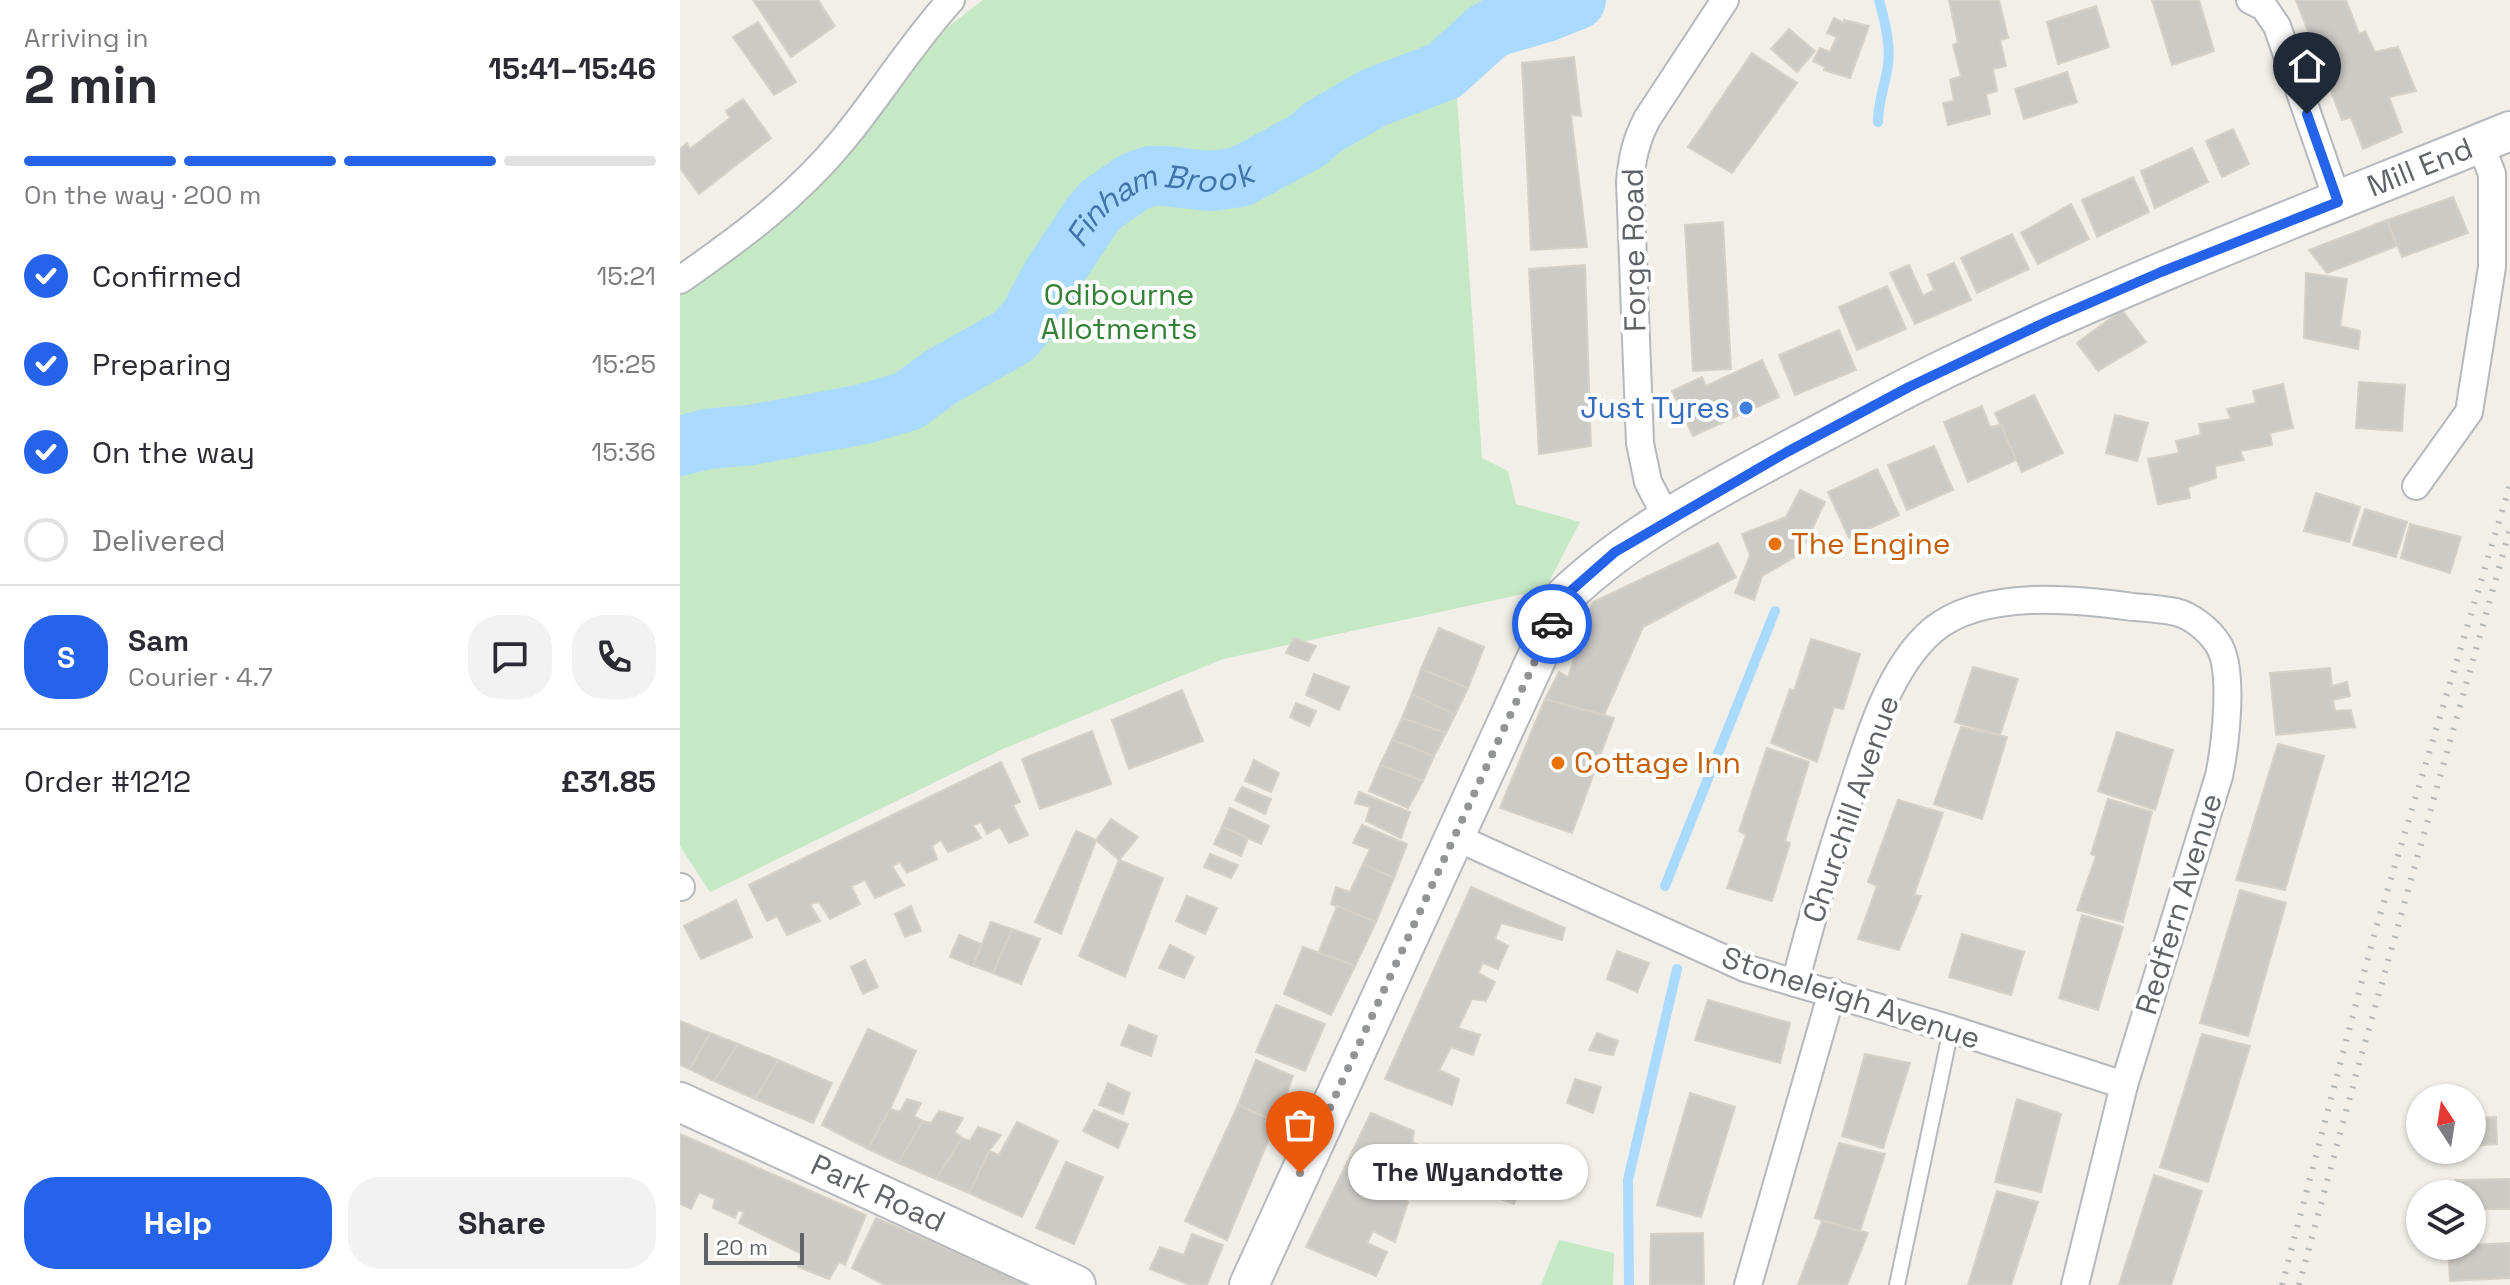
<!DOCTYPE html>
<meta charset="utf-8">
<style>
:root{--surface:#fff;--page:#f2f2f3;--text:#2b2b33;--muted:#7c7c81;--line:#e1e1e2;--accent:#2563eb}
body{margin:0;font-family:"Space Grotesk",sans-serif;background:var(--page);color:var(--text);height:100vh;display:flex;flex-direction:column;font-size:30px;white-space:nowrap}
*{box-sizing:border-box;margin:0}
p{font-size:26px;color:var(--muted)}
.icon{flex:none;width:44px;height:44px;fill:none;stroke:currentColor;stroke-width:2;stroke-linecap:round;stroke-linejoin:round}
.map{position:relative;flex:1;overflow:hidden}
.details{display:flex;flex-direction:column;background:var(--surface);width:680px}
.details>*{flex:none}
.needle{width:52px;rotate:348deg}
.tools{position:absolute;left:1726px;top:1084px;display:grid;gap:16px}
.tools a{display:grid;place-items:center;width:80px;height:80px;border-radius:50%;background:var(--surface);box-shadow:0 2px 6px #0004;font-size:40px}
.scale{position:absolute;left:24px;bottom:20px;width:100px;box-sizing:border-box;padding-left:8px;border:4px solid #5f6368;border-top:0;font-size:22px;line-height:28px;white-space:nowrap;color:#5f6368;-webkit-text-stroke:6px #fff;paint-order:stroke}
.pin{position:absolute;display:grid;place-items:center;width:68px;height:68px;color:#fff;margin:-82px -34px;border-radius:50% 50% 50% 0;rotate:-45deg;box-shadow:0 0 8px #0007}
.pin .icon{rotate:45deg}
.courier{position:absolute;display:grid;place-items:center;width:80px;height:80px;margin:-40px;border:6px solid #2563eb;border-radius:50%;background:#fff;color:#222;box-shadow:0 2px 10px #0007}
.bubble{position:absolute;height:56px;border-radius:28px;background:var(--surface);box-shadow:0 2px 6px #0004;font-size:26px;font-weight:700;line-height:56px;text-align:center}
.overview em{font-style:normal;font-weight:700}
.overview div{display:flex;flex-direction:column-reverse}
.overview{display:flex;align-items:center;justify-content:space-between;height:136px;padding:0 24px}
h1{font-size:52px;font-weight:700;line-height:60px}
.bar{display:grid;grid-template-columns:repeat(4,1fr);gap:12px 8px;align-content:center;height:96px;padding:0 24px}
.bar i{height:10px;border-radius:6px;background:var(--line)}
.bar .current{background:var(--accent)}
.bar p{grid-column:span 4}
.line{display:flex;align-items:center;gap:20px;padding:0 24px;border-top:2px solid var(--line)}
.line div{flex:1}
.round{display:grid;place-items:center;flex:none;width:84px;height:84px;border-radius:32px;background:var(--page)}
ol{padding:0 24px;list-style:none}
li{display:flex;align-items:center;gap:24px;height:88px}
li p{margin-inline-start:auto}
li .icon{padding:8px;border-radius:50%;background:var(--accent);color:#fff;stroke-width:4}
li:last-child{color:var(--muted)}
li i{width:44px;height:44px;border:4px solid var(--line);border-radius:50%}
.primary-button{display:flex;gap:16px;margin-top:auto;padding:16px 24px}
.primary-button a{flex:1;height:92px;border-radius:32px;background:var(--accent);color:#fff;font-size:32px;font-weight:700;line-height:92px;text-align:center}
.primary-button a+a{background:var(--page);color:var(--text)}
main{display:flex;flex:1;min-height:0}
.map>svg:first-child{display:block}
.green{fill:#c5e8c5}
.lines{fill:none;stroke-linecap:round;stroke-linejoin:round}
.stream{stroke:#aadaff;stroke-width:10}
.river{stroke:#aadaff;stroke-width:60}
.building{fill:#cccac5;stroke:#d6d1c6;stroke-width:2}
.lane-casing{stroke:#b5b8bc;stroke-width:18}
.street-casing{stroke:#b5b8bc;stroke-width:30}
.secondary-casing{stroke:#b6babf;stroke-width:42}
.lane{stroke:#fff;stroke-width:14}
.street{stroke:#fff;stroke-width:26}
.secondary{stroke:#fff;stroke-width:38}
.rail{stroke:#b6b7b8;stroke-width:6;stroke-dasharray:2 10;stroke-linecap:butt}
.done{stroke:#929495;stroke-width:8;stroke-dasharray:0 14.4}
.route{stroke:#2563eb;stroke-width:10}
.shop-dot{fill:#3f7fe0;stroke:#fff;stroke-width:3}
.food-dot{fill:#e8710a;stroke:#fff;stroke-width:3}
.labels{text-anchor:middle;stroke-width:8;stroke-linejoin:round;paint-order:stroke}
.street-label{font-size:30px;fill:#5f6368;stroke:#fff}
.park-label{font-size:30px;fill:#348238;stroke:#fff}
.shop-label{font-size:30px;fill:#366cbe;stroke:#fff;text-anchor:end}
.food-label{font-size:30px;fill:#c56008;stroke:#fff;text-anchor:start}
.water-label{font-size:32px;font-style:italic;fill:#4174aa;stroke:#fff}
</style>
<main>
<section class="details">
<div class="overview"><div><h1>2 min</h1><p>Arriving in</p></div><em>15:41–15:46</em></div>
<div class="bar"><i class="current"></i><i class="current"></i><i class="current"></i><i></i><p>On the way · 200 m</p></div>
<ol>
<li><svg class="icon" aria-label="check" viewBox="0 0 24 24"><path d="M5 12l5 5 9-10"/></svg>Confirmed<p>15:21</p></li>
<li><svg class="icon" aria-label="check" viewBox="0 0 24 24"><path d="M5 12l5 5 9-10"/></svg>Preparing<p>15:25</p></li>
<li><svg class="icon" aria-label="check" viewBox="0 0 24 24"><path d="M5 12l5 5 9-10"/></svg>On the way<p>15:36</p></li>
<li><i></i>Delivered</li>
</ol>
<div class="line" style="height:144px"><b class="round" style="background:var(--accent);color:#fff">S</b><div><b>Sam</b><p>Courier · 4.7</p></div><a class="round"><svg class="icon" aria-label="chat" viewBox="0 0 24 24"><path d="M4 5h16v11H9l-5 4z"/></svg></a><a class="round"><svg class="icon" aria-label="phone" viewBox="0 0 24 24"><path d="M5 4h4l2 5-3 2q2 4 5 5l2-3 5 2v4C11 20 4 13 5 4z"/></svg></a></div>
<div class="line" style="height:104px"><div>Order #1212</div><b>£31.85</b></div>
<div class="primary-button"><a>Help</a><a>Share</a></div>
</section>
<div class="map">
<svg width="1830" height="1285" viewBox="0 0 1830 1285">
<rect width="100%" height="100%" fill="#f1efe8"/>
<g class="green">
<polygon points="303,0 868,0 854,6 807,16 777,33 775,69 802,458 828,471 836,504 900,522 857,605 843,594 543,659 325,748 30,892 0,846 0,295 90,232 126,201 268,27"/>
<polygon points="879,1240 934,1253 933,1285 861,1285"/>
</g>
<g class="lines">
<g class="stream">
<path d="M1198,122C1198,103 1204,88 1207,71C1212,48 1205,22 1199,0"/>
<polyline points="985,886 1095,611"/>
<polyline points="949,1285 948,1180 997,969"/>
</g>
<path class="river" id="s1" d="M0,446L27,439L71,435L184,414L228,401L261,377L334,336L350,317L373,274L412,215L422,204L454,182L470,176H485L530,181L560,177L627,141L643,127L693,98L764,71L807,32L818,26L866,12L896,0"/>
</g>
<g class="building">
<polygon points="73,0 138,0 155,26 111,57"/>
<polygon points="1269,0 1319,0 1328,38 1320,40 1326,66 1313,69 1317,91 1306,94 1310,114 1268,125 1263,103 1274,101 1270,80 1281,76 1273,45 1278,43"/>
<polygon points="1472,0 1519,0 1534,51 1492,65"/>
<polygon points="1616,0 1666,0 1679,34 1685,31 1695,52 1718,47 1736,91 1709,97 1722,132 1683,149 1671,117 1662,120"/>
<polygon points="1416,6 1429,47 1378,64 1367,22"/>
<polygon points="1154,18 1164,23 1164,20 1189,26 1170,78 1144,70 1145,67 1133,61 1140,48 1150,52 1157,37 1147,33"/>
<polygon points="78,22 116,82 94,95 53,37"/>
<polygon points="1109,29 1135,51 1117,72 1091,49"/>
<polygon points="1072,53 1117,83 1052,173 1008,147"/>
<polygon points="894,57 901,116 891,115 907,247 851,250 842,63"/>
<polygon points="1387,72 1397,102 1344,119 1335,89"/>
<polygon points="63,99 91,138 19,194 0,168 0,149 7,143 10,149 50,118 46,111"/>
<polygon points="1553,129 1569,164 1542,177 1526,141"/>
<polygon points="1512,148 1528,182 1475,208 1461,171"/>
<polygon points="1453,177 1469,212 1417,237 1402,200"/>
<polygon points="1773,197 1788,233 1722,257 1707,220"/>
<polygon points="1391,204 1409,239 1358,264 1341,233"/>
<polygon points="1707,220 1717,246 1647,273 1629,250"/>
<polygon points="1043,222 1051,369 1013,371 1005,225"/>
<polygon points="1332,234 1349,269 1297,293 1281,258"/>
<polygon points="1274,263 1291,300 1235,324 1210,273 1229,265 1243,296 1254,290 1248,275"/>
<polygon points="905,265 911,446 859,454 849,269"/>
<polygon points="1626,273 1667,279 1660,326 1680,331 1678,349 1624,338"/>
<polygon points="1207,286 1226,329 1177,350 1159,307"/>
<polygon points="1442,310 1466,342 1418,371 1397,343"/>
<polygon points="1159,330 1176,370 1115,395 1099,355"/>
<polygon points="1082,360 1099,397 1013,436 992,391 1022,377 1026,386"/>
<polygon points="1679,382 1725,385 1722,431 1676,428"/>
<polygon points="1603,384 1613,428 1590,433 1592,445 1560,451 1564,460 1535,466 1536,478 1508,487 1510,498 1478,504 1468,459 1499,453 1496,441 1521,435 1519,424 1551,419 1547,409 1576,403 1573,391"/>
<polygon points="1354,395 1383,453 1342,472 1315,413"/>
<polygon points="1302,406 1310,427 1321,425 1336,460 1288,482 1264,422"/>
<polygon points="1435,415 1468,423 1457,461 1426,453"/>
<polygon points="1254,446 1273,490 1227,510 1208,465"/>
<polygon points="1197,469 1219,515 1169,538 1148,492"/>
<polygon points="1120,490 1145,502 1120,554 1082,576 1074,600 1055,593 1070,555 1062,534 1106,517"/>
<polygon points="1636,493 1680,507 1669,542 1624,531"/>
<polygon points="1685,509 1727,522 1716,557 1673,545"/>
<polygon points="1730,524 1781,537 1770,573 1721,558"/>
<polygon points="1038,543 1056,577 963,627 924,715 865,699 879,672 888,677 913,602"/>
<polygon points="759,628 804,647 788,688 741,669"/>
<polygon points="614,638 636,646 628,661 606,653"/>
<polygon points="1131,639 1180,654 1163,709 1154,707 1137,762 1091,743 1110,689 1114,691"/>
<polygon points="1293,667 1338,679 1320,735 1275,722"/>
<polygon points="1650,668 1652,686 1667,682 1670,696 1653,700 1655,711 1671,710 1675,727 1596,735 1590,673"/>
<polygon points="741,669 788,688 775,715 732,694"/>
<polygon points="634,674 669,687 659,710 626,695"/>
<polygon points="502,690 523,741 449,769 432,720"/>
<polygon points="732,694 775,715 766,733 722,718"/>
<polygon points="865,699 934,718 892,833 820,808"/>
<polygon points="616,703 636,711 629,726 610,717"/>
<polygon points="722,718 766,733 754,756 712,740"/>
<polygon points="1281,727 1327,737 1302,819 1254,804"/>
<polygon points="412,731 431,784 360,809 342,759"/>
<polygon points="1437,732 1493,750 1475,810 1418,791"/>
<polygon points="712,740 754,756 743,781 700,765"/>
<polygon points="1598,744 1644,756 1605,890 1556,880"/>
<polygon points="1087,748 1129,762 1105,841 1110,843 1092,901 1047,888 1066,835 1059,831"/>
<polygon points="574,760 599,773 591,792 565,781"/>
<polygon points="321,762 340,802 333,805 348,835 329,843 320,827 307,834 301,822 293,825 301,838 268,852 261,840 252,846 257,859 227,873 220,862 212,866 224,885 195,898 185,880 171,886 180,904 150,919 139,902 130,904 140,921 107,935 97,916 87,921 69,885"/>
<polygon points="700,765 743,781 728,808 689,791"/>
<polygon points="562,787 591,799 585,814 555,800"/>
<polygon points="679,792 730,812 721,838 686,821 690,807 675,803"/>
<polygon points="1428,799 1472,812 1443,922 1397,910 1416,856 1411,854"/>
<polygon points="1218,800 1263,813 1234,895 1241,896 1219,950 1178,939 1197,886 1188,882"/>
<polygon points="550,808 589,826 581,844 542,827"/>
<polygon points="431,819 458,837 439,860 416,840"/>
<polygon points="682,825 727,844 714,878 683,864 690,849 673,843"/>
<polygon points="542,827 568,838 561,856 534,844"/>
<polygon points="396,831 416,840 381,934 355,922"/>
<polygon points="530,854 558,865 551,878 524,867"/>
<polygon points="439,860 483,878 445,977 399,956"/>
<polygon points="683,864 714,878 696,922 651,904 656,887 670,892"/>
<polygon points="791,887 885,928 882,940 821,923 815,939 828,946 818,969 803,963 798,973 815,982 806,1001 792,999 778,1028 800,1035 793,1055 771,1047 759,1070 779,1079 772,1105 705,1079"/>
<polygon points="1560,890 1606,903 1568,1036 1520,1023"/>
<polygon points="507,896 537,908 525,934 496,921"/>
<polygon points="56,900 72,937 21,959 4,926"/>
<polygon points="231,906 241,931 225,937 215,914"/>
<polygon points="657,906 696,922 675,966 638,954"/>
<polygon points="1402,915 1443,927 1418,1010 1379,998"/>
<polygon points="311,922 332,929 313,973 293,966"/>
<polygon points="332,929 360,939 341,984 313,973"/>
<polygon points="1282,934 1344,952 1331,995 1269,977"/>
<polygon points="279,935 301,944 293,966 270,957"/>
<polygon points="490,945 514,957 504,978 479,968"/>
<polygon points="623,947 675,966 651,1015 604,994"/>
<polygon points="937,951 969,963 957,992 927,979"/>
<polygon points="185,960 198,987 183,994 171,967"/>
<polygon points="1028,1000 1110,1023 1100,1063 1015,1040"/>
<polygon points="596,1005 645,1024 625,1071 576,1052"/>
<polygon points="0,1021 30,1033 10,1069 0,1065"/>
<polygon points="449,1025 477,1036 471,1056 441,1045"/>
<polygon points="188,1029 236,1051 210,1109 188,1149 142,1125"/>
<polygon points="30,1033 58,1044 34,1081 10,1069"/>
<polygon points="917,1033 938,1041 933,1055 909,1050"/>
<polygon points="1522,1034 1570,1046 1528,1182 1480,1167"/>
<polygon points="58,1044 98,1060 75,1099 34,1081"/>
<polygon points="1185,1054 1230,1063 1203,1148 1162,1136"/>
<polygon points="98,1060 152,1083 133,1123 75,1099"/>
<polygon points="576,1060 613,1076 596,1122 558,1105"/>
<polygon points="895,1079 921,1087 913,1113 887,1103"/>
<polygon points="428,1083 450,1093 443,1114 419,1105"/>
<polygon points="1010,1093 1055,1107 1021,1217 977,1205"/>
<polygon points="227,1099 241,1103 234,1116 243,1121 218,1163 188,1149 210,1109 220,1112"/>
<polygon points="1337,1099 1381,1114 1361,1192 1315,1182"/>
<polygon points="558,1105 596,1122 547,1240 505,1221"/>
<polygon points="414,1110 448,1124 438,1148 403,1131"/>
<polygon points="259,1111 283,1118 275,1132 282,1138 256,1179 218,1163 243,1121 251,1123"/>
<polygon points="691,1113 734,1131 732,1142 752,1152 735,1190 715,1179 710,1192 728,1202 715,1242 693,1231 687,1243 707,1252 696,1276 626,1247"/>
<polygon points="1816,1117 1817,1144 1792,1146 1792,1118"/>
<polygon points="337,1122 378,1141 342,1217 289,1193 309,1151 319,1155"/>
<polygon points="298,1127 321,1135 309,1151 289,1193 256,1179 282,1138 290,1141"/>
<polygon points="0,1134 186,1215 165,1265 159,1262 149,1279 118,1267 122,1254 59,1223 64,1212 58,1210 55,1218 33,1208 35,1199 19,1192 11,1209 0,1204"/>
<polygon points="1159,1143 1205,1154 1180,1231 1135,1218"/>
<polygon points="386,1162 423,1177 394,1244 356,1228"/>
<polygon points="813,1171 843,1182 834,1204 806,1194"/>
<polygon points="1474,1175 1522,1191 1491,1285 1439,1285"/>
<polygon points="1830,1179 1830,1209 1792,1209 1792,1194 1775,1194 1775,1180"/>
<polygon points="1317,1191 1358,1202 1331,1285 1288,1285"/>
<polygon points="196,1218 352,1285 205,1285 172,1268"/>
<polygon points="1142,1221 1188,1233 1167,1285 1118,1285"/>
<polygon points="1023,1233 1024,1285 970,1285 971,1234"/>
<polygon points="512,1234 543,1245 527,1285 510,1285 470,1269 480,1247 504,1255"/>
<polygon points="1830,1243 1830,1278 1770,1281 1768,1246"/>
</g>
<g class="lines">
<g class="lane-casing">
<polyline id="lane" points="1217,1285 1271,1029"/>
</g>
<g class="street-casing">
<g id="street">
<polyline points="1570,0 1584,7 1597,26 1658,202"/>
<path d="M0,280C59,239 116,197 162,141C200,95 231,44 271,0"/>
<polyline points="1736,486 1789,412 1812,267 1812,174 1800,143"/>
<path d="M988,520L968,482L960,443L950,182C952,158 956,140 967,119L1045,0"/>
<polyline points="773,836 1065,968 1271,1029 1444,1085"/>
<polyline points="0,887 1,887"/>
<path d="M1115,983C1131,922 1148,862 1168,802C1186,747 1207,669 1253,630C1303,589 1394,599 1453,607C1467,608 1482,609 1496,612C1512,616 1529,630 1538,644C1555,669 1545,747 1539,776L1444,1085L1395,1285"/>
<polyline points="1068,1285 1152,992"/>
</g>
</g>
<g class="secondary-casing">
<g id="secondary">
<path id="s2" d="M0,1102L396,1285"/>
<path id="s3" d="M569,1285L885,596C954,530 1044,485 1128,440C1176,415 1224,388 1273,365C1455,278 1644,207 1830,131"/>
</g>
</g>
<use href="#lane" class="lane"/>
<use href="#street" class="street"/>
<use href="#secondary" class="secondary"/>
<g class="rail">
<polyline points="1602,1285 1694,935 1830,485"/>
<polyline points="1619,1285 1677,1071 1830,529"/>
</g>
</g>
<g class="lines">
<polyline class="done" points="620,1173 872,624"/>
<polyline class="route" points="872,624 885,596 935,552 1107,452 1229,387 1368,321 1481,272 1658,202 1627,114"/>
</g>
<circle class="shop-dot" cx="1066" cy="408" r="8"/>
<g class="food-dot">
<circle cx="1095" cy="544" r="8"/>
<circle cx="878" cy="763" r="8"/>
</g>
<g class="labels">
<g class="street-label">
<text dy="10" stroke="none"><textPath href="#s3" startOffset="1718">Mill End</textPath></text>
<text transform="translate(954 250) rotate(-91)" y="10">Forge Road</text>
<text transform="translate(1171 809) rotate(-71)" y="10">Churchill Avenue</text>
<text transform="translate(1499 904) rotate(-73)" y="10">Redfern Avenue</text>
<text transform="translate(1171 998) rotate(18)" y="10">Stoneleigh Avenue</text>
<text dy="10" stroke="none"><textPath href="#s2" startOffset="218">Park Road</textPath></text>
</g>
<g class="park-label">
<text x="439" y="305">Odibourne<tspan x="439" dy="34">Allotments</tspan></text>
</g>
<g class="shop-label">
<text x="1050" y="418">Just Tyres</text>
</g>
<g class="food-label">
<text x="1111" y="554">The Engine</text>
<text x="894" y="773">Cottage Inn</text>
</g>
<g class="water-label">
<text dy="11" stroke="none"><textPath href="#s1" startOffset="572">Finham Brook</textPath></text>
</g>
</g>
</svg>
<div class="tools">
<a><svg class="needle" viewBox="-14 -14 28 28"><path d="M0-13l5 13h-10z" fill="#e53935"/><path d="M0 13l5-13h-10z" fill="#7c7c81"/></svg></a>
<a><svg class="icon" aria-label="layers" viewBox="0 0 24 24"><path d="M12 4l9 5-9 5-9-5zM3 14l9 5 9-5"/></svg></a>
</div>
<div class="scale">20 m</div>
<div class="pin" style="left:620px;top:1173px;background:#ea580c"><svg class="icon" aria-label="bag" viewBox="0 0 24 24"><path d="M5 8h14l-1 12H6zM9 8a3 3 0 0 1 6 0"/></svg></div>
<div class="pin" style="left:1627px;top:114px;background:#1f2937"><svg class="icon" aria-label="home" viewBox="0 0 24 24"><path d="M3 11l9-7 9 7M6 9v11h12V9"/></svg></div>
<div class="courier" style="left:872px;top:624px"><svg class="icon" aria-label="car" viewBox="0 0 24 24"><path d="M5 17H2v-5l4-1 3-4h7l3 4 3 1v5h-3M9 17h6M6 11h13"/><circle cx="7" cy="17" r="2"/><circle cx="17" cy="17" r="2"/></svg></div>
<div class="bubble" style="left:668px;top:1144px;width:240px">The Wyandotte</div>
</div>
</main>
